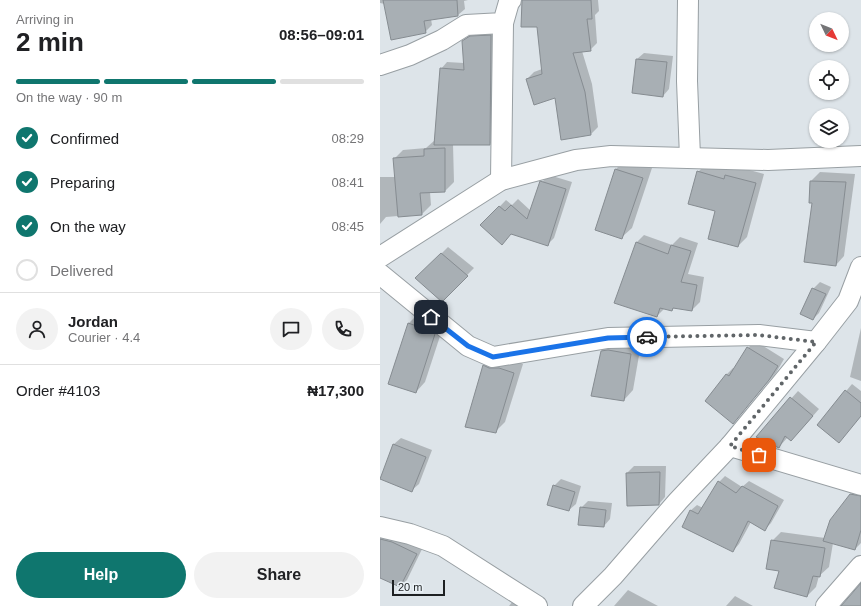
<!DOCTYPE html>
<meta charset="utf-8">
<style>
:root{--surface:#fff;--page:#f2f2f2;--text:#202124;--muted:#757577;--line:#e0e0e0;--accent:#0f766e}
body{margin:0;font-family:Helvetica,sans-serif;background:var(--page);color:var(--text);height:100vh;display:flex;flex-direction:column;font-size:15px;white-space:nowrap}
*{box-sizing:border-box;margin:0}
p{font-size:13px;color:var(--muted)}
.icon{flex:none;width:22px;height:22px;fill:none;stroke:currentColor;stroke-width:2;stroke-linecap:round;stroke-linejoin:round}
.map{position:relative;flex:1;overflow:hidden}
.details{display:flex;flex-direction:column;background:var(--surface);width:380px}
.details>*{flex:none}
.needle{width:26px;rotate:133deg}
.fabs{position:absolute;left:429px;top:12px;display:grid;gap:8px}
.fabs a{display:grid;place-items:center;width:40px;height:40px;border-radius:50%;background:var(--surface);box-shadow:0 1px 3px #0004;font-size:20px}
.scale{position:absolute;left:12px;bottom:10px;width:53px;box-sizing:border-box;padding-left:4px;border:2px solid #1d2022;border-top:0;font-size:11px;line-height:14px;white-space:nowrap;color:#1d2022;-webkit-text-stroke:3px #eaf1f6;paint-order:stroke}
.pin{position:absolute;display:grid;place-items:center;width:34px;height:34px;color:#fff;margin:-17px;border-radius:8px;box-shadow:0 2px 6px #0006}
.courier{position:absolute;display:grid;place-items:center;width:40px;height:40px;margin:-20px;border:3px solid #1a73e8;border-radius:50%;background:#fff;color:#222;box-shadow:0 1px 5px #0007}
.head em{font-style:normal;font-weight:600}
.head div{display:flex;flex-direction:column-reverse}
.head{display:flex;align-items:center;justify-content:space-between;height:68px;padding:0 16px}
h1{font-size:26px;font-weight:600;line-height:30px}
.bar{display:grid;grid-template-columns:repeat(4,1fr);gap:6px 4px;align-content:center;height:48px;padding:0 16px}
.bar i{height:5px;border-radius:3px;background:var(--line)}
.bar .current{background:var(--accent)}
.bar p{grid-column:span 4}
.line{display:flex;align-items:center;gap:10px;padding:0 16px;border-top:1px solid var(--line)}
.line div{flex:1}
.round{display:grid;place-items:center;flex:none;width:42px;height:42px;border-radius:21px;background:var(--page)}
ol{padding:0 16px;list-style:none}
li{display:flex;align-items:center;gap:12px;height:44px}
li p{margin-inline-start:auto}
li .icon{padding:4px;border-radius:50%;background:var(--accent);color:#fff;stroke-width:4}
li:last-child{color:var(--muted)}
li i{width:22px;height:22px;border:2px solid var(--line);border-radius:50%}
.cta{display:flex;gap:8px;margin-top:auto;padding:8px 16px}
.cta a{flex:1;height:46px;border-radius:24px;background:var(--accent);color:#fff;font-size:16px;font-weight:600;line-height:46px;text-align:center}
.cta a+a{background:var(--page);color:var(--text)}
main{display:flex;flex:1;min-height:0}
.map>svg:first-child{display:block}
.shadow{fill:#0003}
.building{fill:#a8afb4;stroke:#868c91}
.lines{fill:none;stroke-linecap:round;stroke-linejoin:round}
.minor-casing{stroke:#989fa3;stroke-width:22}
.minor{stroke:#fff;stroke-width:20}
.done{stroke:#606568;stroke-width:4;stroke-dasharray:0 7.2}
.route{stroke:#1a73e8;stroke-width:5}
</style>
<main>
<section class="details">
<div class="head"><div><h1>2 min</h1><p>Arriving in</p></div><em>08:56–09:01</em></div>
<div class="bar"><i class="current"></i><i class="current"></i><i class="current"></i><i></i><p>On the way · 90 m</p></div>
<ol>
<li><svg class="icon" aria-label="check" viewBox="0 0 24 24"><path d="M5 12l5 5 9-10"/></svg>Confirmed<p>08:29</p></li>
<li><svg class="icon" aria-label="check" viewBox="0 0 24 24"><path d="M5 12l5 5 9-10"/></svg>Preparing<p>08:41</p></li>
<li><svg class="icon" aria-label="check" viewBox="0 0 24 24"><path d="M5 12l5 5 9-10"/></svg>On the way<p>08:45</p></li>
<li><i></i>Delivered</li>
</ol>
<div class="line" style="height:72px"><a class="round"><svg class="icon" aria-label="person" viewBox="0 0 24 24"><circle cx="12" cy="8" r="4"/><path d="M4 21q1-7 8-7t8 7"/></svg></a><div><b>Jordan</b><p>Courier · 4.4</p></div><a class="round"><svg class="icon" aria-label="chat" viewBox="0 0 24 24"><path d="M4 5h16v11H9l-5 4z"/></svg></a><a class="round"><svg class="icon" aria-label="phone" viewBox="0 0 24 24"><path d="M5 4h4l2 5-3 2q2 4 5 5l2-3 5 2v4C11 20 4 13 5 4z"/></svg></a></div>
<div class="line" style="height:52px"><div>Order #4103</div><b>₦17,300</b></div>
<div class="cta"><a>Help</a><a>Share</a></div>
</section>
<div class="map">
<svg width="481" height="606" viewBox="0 0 481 606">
<rect width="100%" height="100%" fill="#dde4e9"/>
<g class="shadow">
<polygon points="0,0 88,0 84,1 85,9 78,15 51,19 52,25 45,32 5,4 0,3"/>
<polygon points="144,0 218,0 219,11 215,15 217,43 210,50 202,51 212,84 218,127 211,134 176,97 147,79 154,72 162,69 158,26"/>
<polygon points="118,29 116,138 110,144 73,144 74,182 65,191 50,192 51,205 42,214 6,217 0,224 0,177 16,177 14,159 23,150 46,148 55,140 61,69 67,62 84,63 83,41 90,34"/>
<polygon points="264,53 293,56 289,89 283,96 257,59"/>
<polygon points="245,160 272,168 252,228 242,237 216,229 236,169"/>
<polygon points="327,163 351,170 355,166 384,174 367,237 358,246 318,172"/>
<polygon points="440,172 475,174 464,256 456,265 433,202 431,181"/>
<polygon points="169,175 192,182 174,238 167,245 102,225 126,200 132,205 138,199 151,211 162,182"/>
<polygon points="264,235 292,245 300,237 318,243 308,274 324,277 320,302 312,310 295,307 291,310 285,308 277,316 256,243"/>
<polygon points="68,247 94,268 62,301 37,278"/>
<polygon points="440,282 451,287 439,313 433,319 433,289"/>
<polygon points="38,314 64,324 45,382 36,392 28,324"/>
<polygon points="481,328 481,381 470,377"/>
<polygon points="375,341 404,359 396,373 353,422 326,400 347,374 353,368 355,369 368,348"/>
<polygon points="231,342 261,344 253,390 244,400 221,351"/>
<polygon points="113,356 129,358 143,364 125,422 115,432 104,366"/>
<polygon points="472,384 481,391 481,416 459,442 438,425"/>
<polygon points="418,391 439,409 418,433 408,437 399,447 377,437"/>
<polygon points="21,438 52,450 39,484 32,490 1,478 14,444"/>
<polygon points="254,466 286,466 285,497 279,504 248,505 247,473"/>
<polygon points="345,476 362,487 369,481 404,500 391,523 385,529 371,522 359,544 353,551 310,511 317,505 323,508 339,482"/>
<polygon points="181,479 201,486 196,504 189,510 174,486"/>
<polygon points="478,488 481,488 481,543 475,549 453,543 449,567 439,576 436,587 427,596 401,570 392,541 401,532 445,538 471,494"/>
<polygon points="208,501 232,503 230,519 224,526 201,508"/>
<polygon points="0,530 43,547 27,580 20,586 0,577"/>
<polygon points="248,590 278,606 234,606"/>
<polygon points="137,596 152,606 129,606"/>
<polygon points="355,596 373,606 346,606"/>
</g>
<g class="building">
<polygon points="3,0 77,0 78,16 44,21 46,33 11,40"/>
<polygon points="142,0 211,0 212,19 207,19 211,51 193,53 205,92 211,135 181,140 175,98 154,105 146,79 162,74 157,27 141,27"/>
<polygon points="111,35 110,145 54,145 60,68 84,70 82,41 90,36"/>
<polygon points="256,59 287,62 283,97 252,93"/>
<polygon points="65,148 65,192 40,193 42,215 18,217 13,158 44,156 44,149"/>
<polygon points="235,169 263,178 242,239 215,230"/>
<polygon points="317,171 344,179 345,175 376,183 358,247 328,239 335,211 308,204"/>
<polygon points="160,181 186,189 168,246 131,234 122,245 100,225 119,206 125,211 131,205 147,219"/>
<polygon points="430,181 466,182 456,266 424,262 432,203 429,203"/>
<polygon points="256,242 288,254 291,245 311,251 301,282 317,285 312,311 293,308 292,311 280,308 277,317 234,303"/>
<polygon points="61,253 88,276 62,302 35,278"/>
<polygon points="432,288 446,294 433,320 420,314"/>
<polygon points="28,323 51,331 55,334 36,393 8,384"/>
<polygon points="367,347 398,366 389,380 353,424 325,401 346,374 349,376"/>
<polygon points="228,350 251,354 244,401 211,396 221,351"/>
<polygon points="103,365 109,368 119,368 134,373 116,433 85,427"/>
<polygon points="465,390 481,403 481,416 459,443 437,425"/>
<polygon points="410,397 433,416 411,441 405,436 399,448 376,437"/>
<polygon points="13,444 46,457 32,492 0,479"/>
<polygon points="280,472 279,505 247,506 246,473"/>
<polygon points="338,481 356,493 362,486 398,506 385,531 368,521 353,552 302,527 310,510 318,514"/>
<polygon points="173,485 195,492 189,511 167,505"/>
<polygon points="470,494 481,496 481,530 475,550 443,541 450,520"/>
<polygon points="200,507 226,510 224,527 198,525"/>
<polygon points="0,539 12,542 37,554 20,587 0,578"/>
<polygon points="391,540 445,548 440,577 433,576 427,597 394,588 399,571 386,569"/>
<polygon points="481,583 481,606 461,606"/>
</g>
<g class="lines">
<g class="minor-casing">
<g id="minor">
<polyline points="308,0 307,81 310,157"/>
<polyline points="0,65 30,55 62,40 86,25 123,23 129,2 131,0"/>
<polyline points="121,180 123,23"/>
<polyline points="0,257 121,180 196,160 231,156 388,160 481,156"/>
<polyline points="0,274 88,346 113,357 228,338 379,335 436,342"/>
<polyline points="350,446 481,485"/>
<polyline points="0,527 30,534 63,546 157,606"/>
<polyline points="203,606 233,576 298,501 350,446 436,342 468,301 481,267"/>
<polyline points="446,606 481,566"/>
</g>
</g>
<use href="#minor" class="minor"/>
</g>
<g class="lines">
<polyline class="done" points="267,337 378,335 436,342 350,446 379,455"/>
<polyline class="route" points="51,317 88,346 113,357 228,338 267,337"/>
</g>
</svg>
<div class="fabs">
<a><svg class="needle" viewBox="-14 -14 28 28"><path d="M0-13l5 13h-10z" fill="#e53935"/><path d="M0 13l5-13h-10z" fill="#757577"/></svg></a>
<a><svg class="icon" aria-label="locate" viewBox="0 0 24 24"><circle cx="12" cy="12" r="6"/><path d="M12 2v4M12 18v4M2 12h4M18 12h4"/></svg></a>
<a><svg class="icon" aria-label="layers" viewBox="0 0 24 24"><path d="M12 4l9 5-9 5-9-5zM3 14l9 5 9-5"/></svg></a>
</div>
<div class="scale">20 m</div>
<div class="pin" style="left:379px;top:455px;background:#ea580c"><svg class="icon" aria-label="bag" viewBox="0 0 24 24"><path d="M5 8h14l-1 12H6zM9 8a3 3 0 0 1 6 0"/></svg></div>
<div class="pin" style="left:51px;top:317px;background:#1f2937"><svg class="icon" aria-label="home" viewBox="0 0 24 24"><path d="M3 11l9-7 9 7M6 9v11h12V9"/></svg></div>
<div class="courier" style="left:267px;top:337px"><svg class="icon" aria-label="car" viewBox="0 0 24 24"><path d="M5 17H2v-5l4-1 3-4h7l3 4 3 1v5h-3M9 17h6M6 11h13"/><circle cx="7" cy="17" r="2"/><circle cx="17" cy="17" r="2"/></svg></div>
</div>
</main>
